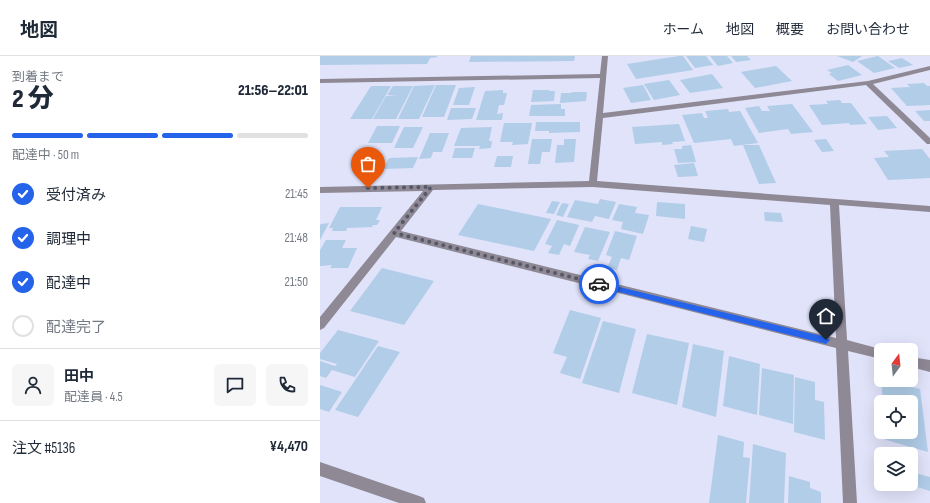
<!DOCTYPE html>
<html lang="ja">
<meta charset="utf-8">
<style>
:root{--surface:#fff;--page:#f6f6f7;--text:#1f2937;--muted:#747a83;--line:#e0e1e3;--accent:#2563eb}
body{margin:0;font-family:"Sofia Sans Condensed","Noto Sans JP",sans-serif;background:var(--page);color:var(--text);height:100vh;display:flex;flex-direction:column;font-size:15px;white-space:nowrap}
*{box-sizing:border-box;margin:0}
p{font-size:13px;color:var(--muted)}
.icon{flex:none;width:22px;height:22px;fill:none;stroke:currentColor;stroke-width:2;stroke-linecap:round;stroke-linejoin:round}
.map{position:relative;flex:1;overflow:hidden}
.side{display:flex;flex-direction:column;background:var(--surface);width:320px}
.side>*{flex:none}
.needle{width:26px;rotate:15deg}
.fabs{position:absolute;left:554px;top:287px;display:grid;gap:8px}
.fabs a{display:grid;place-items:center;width:44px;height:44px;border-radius:6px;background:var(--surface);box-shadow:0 4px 16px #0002;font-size:20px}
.pin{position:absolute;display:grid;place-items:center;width:34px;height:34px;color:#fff;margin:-41px -17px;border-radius:50% 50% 50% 0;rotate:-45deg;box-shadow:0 0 4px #0007}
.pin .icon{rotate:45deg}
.courier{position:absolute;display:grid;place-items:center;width:40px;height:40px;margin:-20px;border:3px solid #2563eb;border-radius:50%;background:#fff;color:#222;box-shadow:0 1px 5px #0007}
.headline em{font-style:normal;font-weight:800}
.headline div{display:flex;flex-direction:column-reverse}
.headline{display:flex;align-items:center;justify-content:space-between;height:68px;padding:0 12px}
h1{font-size:26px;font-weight:800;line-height:30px}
.bar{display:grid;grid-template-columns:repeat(4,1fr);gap:6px 4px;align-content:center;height:48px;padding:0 12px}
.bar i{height:5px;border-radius:3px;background:var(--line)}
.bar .on{background:var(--accent)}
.bar p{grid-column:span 4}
.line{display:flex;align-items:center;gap:10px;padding:0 12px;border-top:1px solid var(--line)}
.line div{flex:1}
.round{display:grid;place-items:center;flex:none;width:42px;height:42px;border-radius:6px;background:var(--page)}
ol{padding:0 12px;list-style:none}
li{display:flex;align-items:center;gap:12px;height:44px}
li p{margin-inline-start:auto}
li .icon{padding:4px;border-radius:50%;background:var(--accent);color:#fff;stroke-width:4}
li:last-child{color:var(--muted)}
li i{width:22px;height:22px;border:2px solid var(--line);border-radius:50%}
header{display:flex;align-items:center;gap:24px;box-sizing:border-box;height:56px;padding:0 20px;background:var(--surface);border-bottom:1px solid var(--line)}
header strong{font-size:19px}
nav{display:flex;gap:22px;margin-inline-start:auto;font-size:14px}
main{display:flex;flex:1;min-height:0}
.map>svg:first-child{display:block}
.building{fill:#b1cde8}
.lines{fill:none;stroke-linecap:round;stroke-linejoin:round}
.street{fill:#8f8895;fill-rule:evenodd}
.route{fill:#2563eb}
.done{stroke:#565867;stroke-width:4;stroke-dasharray:0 7.2}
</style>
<header>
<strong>地図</strong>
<nav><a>ホーム</a><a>地図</a><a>概要</a><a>お問い合わせ</a></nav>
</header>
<main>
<section class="side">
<div class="headline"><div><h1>2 分</h1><p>到着まで</p></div><em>21:56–22:01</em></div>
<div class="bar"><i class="on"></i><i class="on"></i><i class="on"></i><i></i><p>配達中 · 50 m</p></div>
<ol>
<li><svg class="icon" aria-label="check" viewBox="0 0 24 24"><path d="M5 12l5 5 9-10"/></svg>受付済み<p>21:45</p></li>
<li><svg class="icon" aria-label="check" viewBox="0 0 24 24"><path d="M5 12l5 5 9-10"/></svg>調理中<p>21:48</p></li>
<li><svg class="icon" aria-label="check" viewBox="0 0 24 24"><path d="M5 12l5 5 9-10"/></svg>配達中<p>21:50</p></li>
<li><i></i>配達完了</li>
</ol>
<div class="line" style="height:72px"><a class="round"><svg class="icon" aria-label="person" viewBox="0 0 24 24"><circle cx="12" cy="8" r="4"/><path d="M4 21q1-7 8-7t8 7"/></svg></a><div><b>田中</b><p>配達員 · 4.5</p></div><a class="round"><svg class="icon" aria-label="chat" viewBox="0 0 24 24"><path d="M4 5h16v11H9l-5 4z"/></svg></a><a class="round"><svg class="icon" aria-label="phone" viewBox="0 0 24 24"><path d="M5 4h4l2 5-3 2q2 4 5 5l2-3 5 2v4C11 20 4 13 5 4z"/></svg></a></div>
<div class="line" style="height:52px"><div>注文 #5136</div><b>¥4,470</b></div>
</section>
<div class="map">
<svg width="610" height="447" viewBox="0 0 610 447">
<rect width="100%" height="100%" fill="#e0e3f9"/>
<g class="building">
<polygon points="0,0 117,0 117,1 110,2 107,8 0,9"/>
<polygon points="151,0 255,0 254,5 149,6"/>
<polygon points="359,0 363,0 373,14 316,23 307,8"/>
<polygon points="366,0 386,0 393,9 375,12"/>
<polygon points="390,0 407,0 413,7 398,10"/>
<polygon points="411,0 427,0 431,4 416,6"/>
<polygon points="517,0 542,0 533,6"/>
<polygon points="558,0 575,12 554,17 537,5"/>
<polygon points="582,2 593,9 579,12 568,5"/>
<polygon points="528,9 542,19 518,25 509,18 512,17 507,14"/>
<polygon points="456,10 472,25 435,32 421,16"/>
<polygon points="392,18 403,32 370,37 360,24"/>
<polygon points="349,24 360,39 334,44 324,28"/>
<polygon points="604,27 607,30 610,30 610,49 587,50 571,32 590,31 587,28"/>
<polygon points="115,29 99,63 78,63 94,30"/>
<polygon points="116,29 136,29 124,61 102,61"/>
<polygon points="323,29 331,44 311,47 303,32"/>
<polygon points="51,30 71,30 52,63 30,63"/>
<polygon points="73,30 93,30 76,63 53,63 66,40 77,40 67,39"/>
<polygon points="155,31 149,49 133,49 139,32"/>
<polygon points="183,34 183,37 187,37 184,49 179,49 177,58 183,57 182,64 156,64 165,35"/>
<polygon points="213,34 229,34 229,35 235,35 234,45 211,46"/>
<polygon points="252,36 267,36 266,45 240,47 241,37 251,37"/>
<polygon points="520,44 522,47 531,47 547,68 530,69 529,67 502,69 489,49 508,48 506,45"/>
<polygon points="241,48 241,53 245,53 245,60 209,60 211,49"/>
<polygon points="472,48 493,76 471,78 468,73 439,77 425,52 439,50 442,55 450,55 447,50"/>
<polygon points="131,52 156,52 152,63 127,64"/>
<polygon points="408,53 409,56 420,55 438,87 414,90 411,83 374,87 362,59 382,57 384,62 388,62 385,55"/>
<polygon points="610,54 610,65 604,65 595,55"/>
<polygon points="567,60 577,72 558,74 548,61"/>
<polygon points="216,66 260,66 260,76 229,77 229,75 215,75"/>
<polygon points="184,67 212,67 208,88 192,89 193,86 180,86"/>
<polygon points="359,68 365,85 352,86 353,88 342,89 342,86 315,88 312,71"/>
<polygon points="57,70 80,70 72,87 48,87"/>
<polygon points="84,71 103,71 93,92 74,92"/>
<polygon points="172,71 169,85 172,85 171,92 159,93 160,90 134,90 141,72"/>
<polygon points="110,77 129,77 122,96 113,96 111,102 99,103"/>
<polygon points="212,83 232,83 230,96 222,96 220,108 208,108"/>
<polygon points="244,83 256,83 254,106 235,107 237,89 244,89"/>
<polygon points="506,83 514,95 502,96 494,84"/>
<polygon points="371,89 376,106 358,107 354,93 362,93 362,90"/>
<polygon points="423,89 439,89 456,127 439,128"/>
<polygon points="135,92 155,92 152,102 132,102"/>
<polygon points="602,93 610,103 610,122 568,124 554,102 569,101 564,95"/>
<polygon points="177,100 193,100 191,111 174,111"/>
<polygon points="98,101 93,112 63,113 69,102"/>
<polygon points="61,102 55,114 32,114 38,103"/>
<polygon points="374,107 378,120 358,121 354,109"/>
<polygon points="280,143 296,146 289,163 275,160 272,166 247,161 255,144 278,148"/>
<polygon points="232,145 240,146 234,158 226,157"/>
<polygon points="337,146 365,148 365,163 336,160"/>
<polygon points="242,147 249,148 243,161 236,159"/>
<polygon points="158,148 231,163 214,195 138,179"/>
<polygon points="299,148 317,151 315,157 329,159 323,178 301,173 303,166 292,164"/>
<polygon points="20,151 62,151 56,164 60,164 57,169 53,169 52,171 27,172 26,175 12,175 13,172 9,172"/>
<polygon points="444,156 461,157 463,166 445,165"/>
<polygon points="237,164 259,169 250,190 244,188 239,199 228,197 232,190 225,188"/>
<polygon points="9,167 0,184 0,169 1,168"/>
<polygon points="371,170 387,173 384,186 368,183"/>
<polygon points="265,171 290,176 278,205 268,203 270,199 254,196"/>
<polygon points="295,175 317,180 309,204 301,202 297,214 287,212 292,201 286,199"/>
<polygon points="6,184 26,184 22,192 37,192 28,212 10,212 12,209 0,210 0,194"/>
<polygon points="62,212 114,225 84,269 30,255"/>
<polygon points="250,254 281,262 260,323 240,317 247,301 233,297"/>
<polygon points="283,265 316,273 299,337 262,327"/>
<polygon points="18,274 59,285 35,321 12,314 6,322 0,320 0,305 15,310 17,308 0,303 0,297"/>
<polygon points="327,278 369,287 357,349 312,337"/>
<polygon points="373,288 404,295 396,361 362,351"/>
<polygon points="58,290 80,296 38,361 15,354"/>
<polygon points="409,300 440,308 437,359 403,350"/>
<polygon points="442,312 474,319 473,368 439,359"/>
<polygon points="475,321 495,326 495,344 504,346 505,384 474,376"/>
<polygon points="561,324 587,324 587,330 600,333 608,396 566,384 565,376 591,376 591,346 563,346"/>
<polygon points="0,329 22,336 9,356 0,353"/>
<polygon points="398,379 424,386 423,401 430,402 426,447 389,447"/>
<polygon points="433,388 466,397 464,447 429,447"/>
<polygon points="591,416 610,421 610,435 591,429"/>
<polygon points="469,420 490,426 490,432 501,436 501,447 468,447"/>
</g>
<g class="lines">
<g class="street">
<path d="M282,0H288L283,57L548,25L610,10V14L553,28L610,82V88H607L546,29L283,62L277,125L610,150V156L519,149L527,284L564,294H561V303L528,295L537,447H523L516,292L76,181L4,272L0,274V261L103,135L0,137V131L269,125L280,22L0,27V23L280,18ZM273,131L510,149L516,282L81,175L113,134Z"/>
<polygon points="591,301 610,304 610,316 591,311"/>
<polygon points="0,406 99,440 104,442 106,447 79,447 0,420"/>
</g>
</g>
<polygon class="route" points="277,226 279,226 506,281 510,284 506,288 279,231 277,230"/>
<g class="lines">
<polyline class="done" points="48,132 111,131 74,177 279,228"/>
</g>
</svg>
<div class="fabs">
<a><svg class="needle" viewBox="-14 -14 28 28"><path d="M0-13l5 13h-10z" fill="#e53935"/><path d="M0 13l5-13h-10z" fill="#747a83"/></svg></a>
<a><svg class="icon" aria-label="locate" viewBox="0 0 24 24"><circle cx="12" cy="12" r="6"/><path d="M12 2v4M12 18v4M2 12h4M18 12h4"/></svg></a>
<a><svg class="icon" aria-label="layers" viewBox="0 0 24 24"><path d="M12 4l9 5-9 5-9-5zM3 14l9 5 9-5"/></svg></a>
</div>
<div class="pin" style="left:48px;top:132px;background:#ea580c"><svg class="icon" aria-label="bag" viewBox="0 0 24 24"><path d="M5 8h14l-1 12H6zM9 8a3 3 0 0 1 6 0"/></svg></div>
<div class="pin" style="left:506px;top:284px;background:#1f2937"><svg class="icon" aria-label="home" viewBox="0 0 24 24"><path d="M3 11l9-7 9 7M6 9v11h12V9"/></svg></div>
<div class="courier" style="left:279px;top:228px"><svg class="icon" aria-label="car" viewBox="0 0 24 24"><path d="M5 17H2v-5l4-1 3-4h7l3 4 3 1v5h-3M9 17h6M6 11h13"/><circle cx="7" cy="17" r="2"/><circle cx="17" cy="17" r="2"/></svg></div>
</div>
</main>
